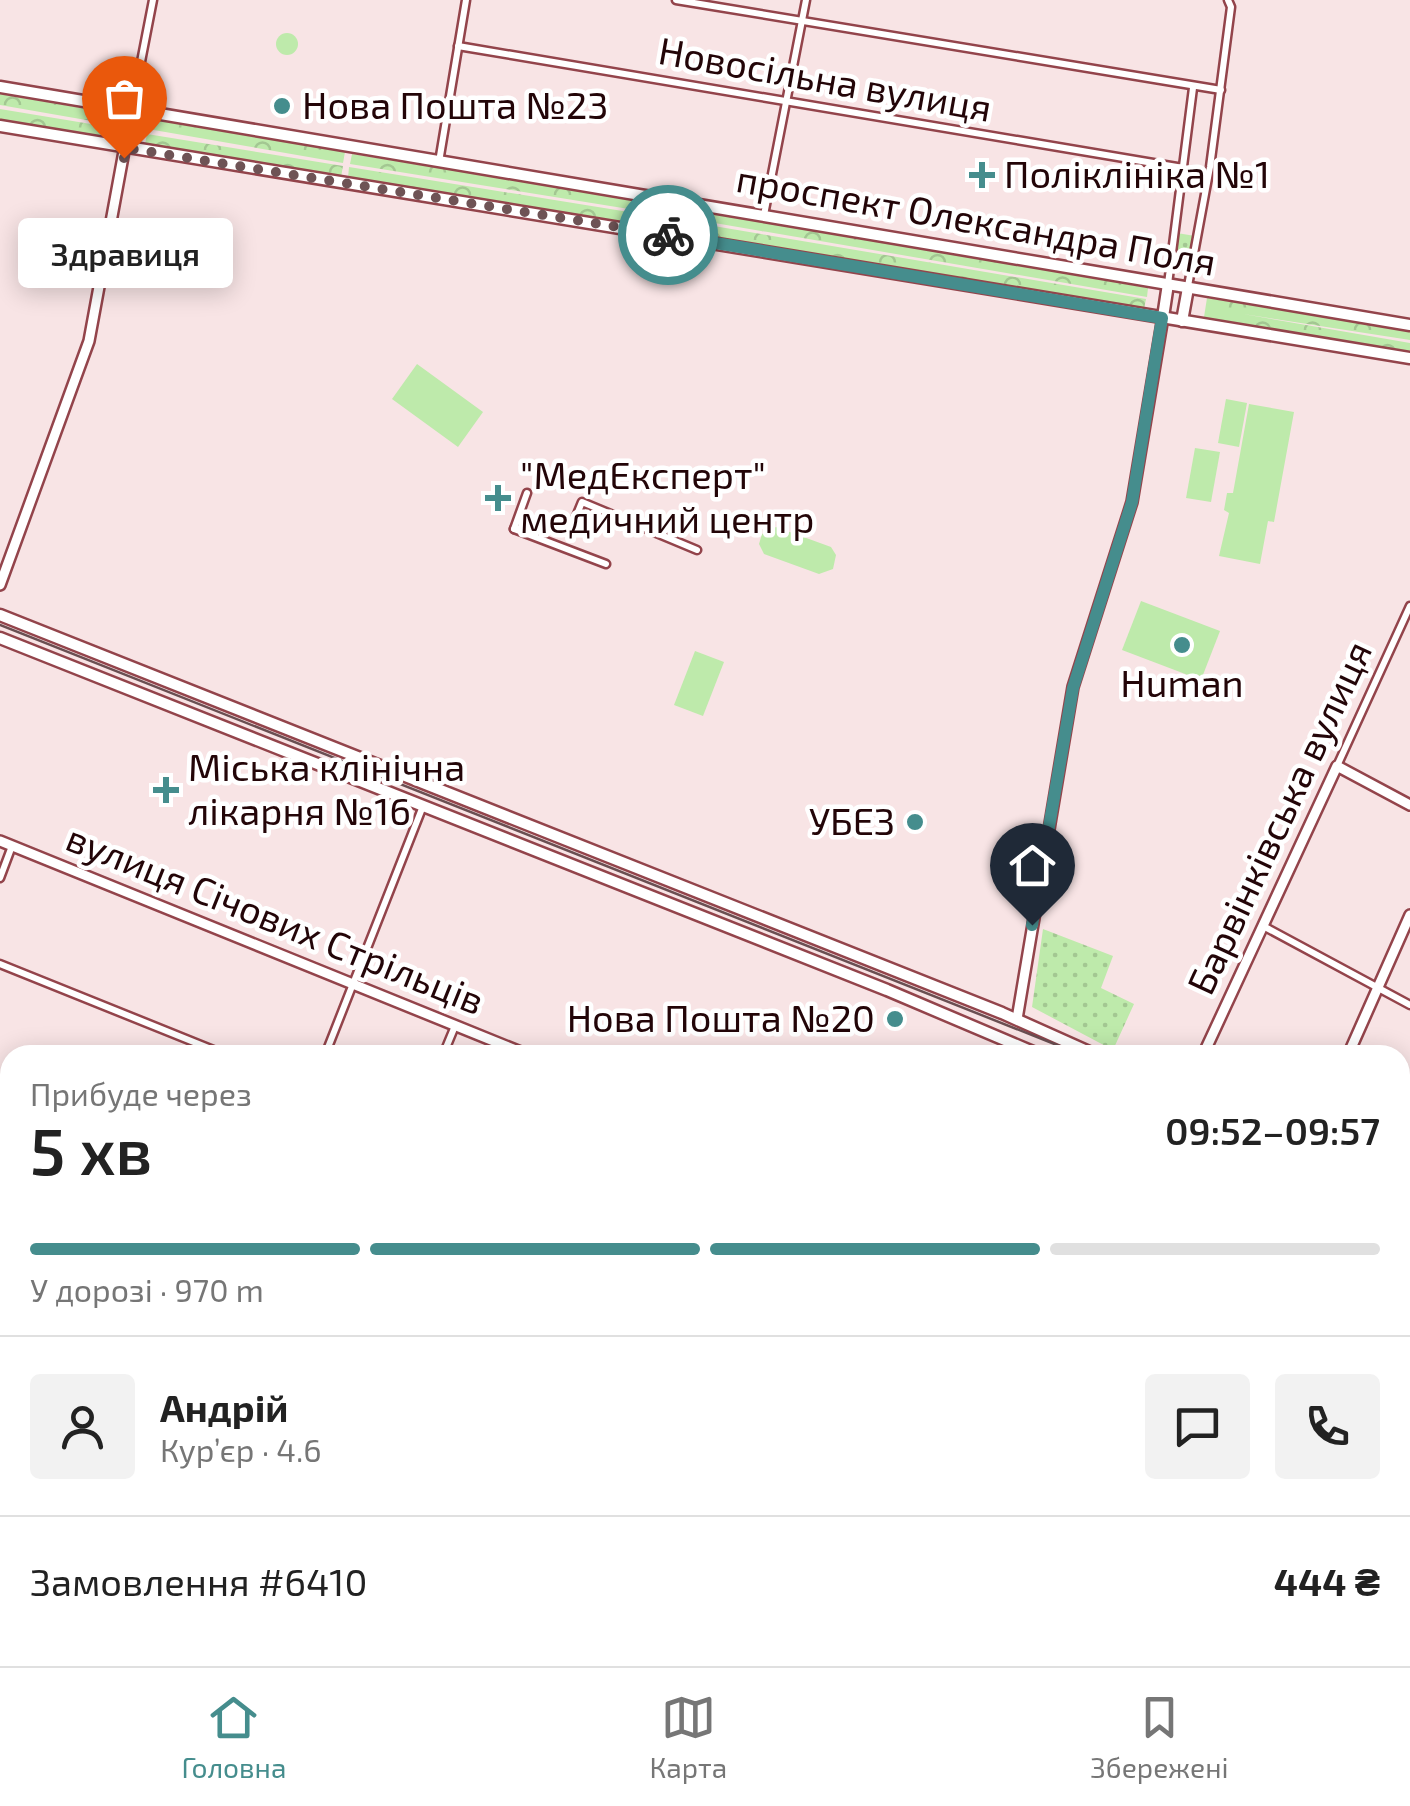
<!DOCTYPE html>
<html lang="uk">
<meta charset="utf-8">
<style>
:root{--surface:#fff;--page:#f2f2f2;--text:#222;--muted:#767676;--line:#e0e0e0;--accent:#458d8d}
body{margin:0;font-family:"Exo 2",sans-serif;background:var(--page);color:var(--text);height:100vh;display:flex;flex-direction:column;font-size:38px;white-space:nowrap}
*{box-sizing:border-box;margin:0}
p{font-size:32px;color:var(--muted)}
.icon{flex:none;width:55px;height:55px;fill:none;stroke:currentColor;stroke-width:2;stroke-linecap:round;stroke-linejoin:round}
.map{position:relative;flex:1;overflow:hidden}
.drawer{position:absolute;left:0px;top:1045px;width:1410px;height:622px;display:flex;flex-direction:column;background:var(--surface);border-radius:30px 30px 0 0;box-shadow:0 5px 25px #0003}
.drawer>*{flex:none}
.pin{position:absolute;display:grid;place-items:center;width:85px;height:85px;color:#fff;margin:-102px -42px;border-radius:50% 50% 50% 0;rotate:-45deg;box-shadow:0 0 10px #0007}
.pin .icon{rotate:45deg}
.courier{position:absolute;display:grid;place-items:center;width:100px;height:100px;margin:-50px;border:8px solid #458d8d;border-radius:50%;background:#fff;color:#222;box-shadow:0 2px 12px #0007}
.bubble{position:absolute;height:70px;border-radius:10px;background:var(--surface);box-shadow:0 5px 25px #0003;font-size:32px;font-weight:600;line-height:70px;text-align:center}
.overview em{font-style:normal;font-weight:600}
.overview div{display:flex;flex-direction:column-reverse}
.overview{display:flex;align-items:center;justify-content:space-between;height:170px;padding:0 30px}
h1{font-size:65px;font-weight:600;line-height:75px}
.bar{display:grid;grid-template-columns:repeat(4,1fr);gap:15px 10px;align-content:center;height:120px;padding:0 30px}
.bar i{height:12px;border-radius:8px;background:var(--line)}
.bar .current{background:var(--accent)}
.bar p{grid-column:span 4}
.line{display:flex;align-items:center;gap:25px;padding:0 30px;border-top:2px solid var(--line)}
.line div{flex:1}
.round{display:grid;place-items:center;flex:none;width:105px;height:105px;border-radius:10px;background:var(--page)}
.tab-bar{display:flex;justify-content:space-around;align-items:center;height:140px;border-top:2px solid var(--line);background:var(--surface);font-size:28px;color:var(--muted)}
.tab-bar a{display:grid;justify-items:center;gap:5px}
.tab-bar .current{color:var(--accent)}
.map>svg:first-child{display:block}
.green{fill:url(#green-dots)}
.forest{fill:url(#forest-crowns)}
.pitch{fill:#beeaab}
.lines{fill:none;stroke-linecap:round;stroke-linejoin:round}
.stream{stroke:#86568d;stroke-width:2.5}
.minor-casing{stroke:#93444b;stroke-width:11}
.tertiary-casing{stroke:#93444b;stroke-width:14}
.secondary-casing{stroke:#93444b;stroke-width:14}
.primary-casing{stroke:#93444b;stroke-width:15}
.minor{stroke:#fff;stroke-width:6}
.tertiary{stroke:#fff;stroke-width:9}
.secondary{stroke:#fff;stroke-width:9}
.primary{stroke:#fff;stroke-width:10}
.tram{stroke:#6a4f52;stroke-width:2.5}
.done{stroke:#6e5355;stroke-width:10;stroke-dasharray:0 18}
.route{stroke:#458d8d;stroke-width:12}
.poi-dot{fill:#458d8d;stroke:#fff;stroke-width:4}
.labels{text-anchor:middle;stroke-width:9;stroke-linejoin:round;paint-order:stroke}
.street-label{font-size:38px;fill:#230508;stroke:#fff}
.poi-label{font-size:38px;fill:#230508;stroke:#fff;text-anchor:start}
</style>
<div class="map">
<svg width="1410" height="1666" viewBox="0 0 1410 1666">
<defs>
<pattern id="green-dots" width="8" height="8" patternUnits="userSpaceOnUse" patternTransform="scale(2.5)"><rect width="8" height="8" fill="#beeaab"/><path d="M2 2h.1M6 6h.1" fill="none" stroke="#a3c792" stroke-width="1.8" stroke-linecap="round"/></pattern>
<pattern id="forest-crowns" width="20" height="18" patternUnits="userSpaceOnUse" patternTransform="scale(2.5)"><rect width="20" height="18" fill="#beeaab"/><path d="M2 6a3 3 0 1 1 6 0M12 15a3 3 0 1 1 6 0" fill="none" stroke="#a3c792"/></pattern>
</defs>
<rect width="100%" height="100%" fill="#f8e4e5"/>
<g class="green">
<polygon points="1177,233 1195,236 1188,271 1173,269"/>
<polygon points="1043,929 1113,956 1101,988 1134,1004 1113,1050 1032,1007"/>
</g>
<g class="forest">
<polygon points="0,94 111,113 109,124 0,105"/>
<polygon points="0,109 109,127 107,138 0,120"/>
<polygon points="149,119 345,152 343,163 148,129"/>
<polygon points="147,134 343,166 341,177 145,144"/>
<polygon points="352,154 699,210 697,220 350,164"/>
<polygon points="349,167 697,223 695,234 348,178"/>
<polygon points="704,211 1148,288 1147,297 703,221"/>
<polygon points="702,224 1146,299 1144,309 701,234"/>
<polygon points="1207,298 1410,331 1410,340 1243,314 1410,343 1410,352 1204,317"/>
</g>
<g class="pitch">
<circle cx="287" cy="44" r="11"/>
<polygon points="417,364 483,412 458,447 392,399"/>
<polygon points="1226,399 1247,403 1239,447 1218,443"/>
<polygon points="1249,404 1294,412 1274,522 1268,521 1260,564 1219,556 1229,513 1224,510 1227,493 1233,493"/>
<polygon points="1195,448 1220,452 1211,502 1186,498"/>
<polygon points="776,527 831,547 836,555 833,569 819,574 764,554 759,544 762,534"/>
<polygon points="1141,601 1220,631 1201,680 1122,650"/>
<polygon points="695,651 724,662 703,716 674,705"/>
</g>
<g class="lines">
<polyline class="stream" points="0,1398 10,1405"/>
<g class="minor-casing">
<g id="minor">
<polyline points="676,0 1221,90"/>
<polyline points="458,46 1183,168"/>
<polyline points="132,108 153,0"/>
<polyline points="439,162 466,0"/>
<polyline points="764,215 806,0"/>
<polyline points="1168,284 1193,88"/>
<polyline points="1188,286 1210,167 1231,7 1228,0"/>
<polyline points="514,529 527,493"/>
<polyline points="606,564 514,529 573,524 582,502 697,550"/>
<polyline points="1337,766 1410,606"/>
<polyline points="0,878 12,846"/>
<polyline points="1265,927 1410,1005"/>
<polyline points="0,964 226,1055"/>
<polyline points="325,1055 423,806"/>
<polyline points="443,1055 455,1026"/>
<polyline points="0,1083 10,1088"/>
<polyline points="1400,1254 1410,1234"/>
<polyline points="0,1337 10,1341"/>
<polyline points="1400,1561 1410,1539"/>
<polyline points="1400,1630 1410,1635"/>
<polyline points="474,1658 484,1666"/>
<polyline points="779,1658 788,1666"/>
<polyline points="925,1658 935,1666"/>
<polyline points="0,1661 8,1666"/>
<polyline points="637,1666 648,1658"/>
<polyline points="1027,1666 1035,1658"/>
</g>
</g>
<g class="tertiary-casing">
<g id="tertiary">
<polyline points="0,585 89,341 132,108"/>
<polyline points="0,841 528,1055"/>
<polyline points="1203,1055 1337,766 1410,805"/>
<polyline points="1348,1055 1410,915"/>
</g>
</g>
<g class="secondary-casing">
<polyline id="secondary" points="1017,1019 1073,687 1132,502 1163,317"/>
</g>
<g class="primary-casing">
<g id="primary">
<polyline points="0,87 1410,325"/>
<polyline points="0,126 1410,358"/>
<polyline points="1163,317 1168,284"/>
<polyline points="1182,321 1188,288"/>
<polyline points="0,615 1002,1013 1096,1055"/>
<polyline points="0,638 887,990 1040,1055"/>
<polyline points="1400,1216 1410,1221"/>
<polyline points="1400,1433 1410,1437"/>
</g>
</g>
<use href="#minor" class="minor"/>
<use href="#tertiary" class="tertiary"/>
<use href="#secondary" class="secondary"/>
<use href="#primary" class="primary"/>
<g class="tram">
<polyline points="0,625 1082,1055"/>
<polyline points="1400,1210 1409,1187 1407,1167"/>
<polyline points="1400,1239 1410,1238"/>
</g>
</g>
<g class="lines">
<polyline class="done" points="124,158 126,148 668,235"/>
<polyline class="route" points="668,235 1162,318 1132,502 1073,688 1032,925"/>
</g>
<g class="poi-dot">
<circle cx="282" cy="106" r="10"/>
<path d="M977 160h10v10h10v10h-10v10h-10v-10h-10v-10h10z"/>
<path d="M493 483h10v10h10v10h-10v10h-10v-10h-10v-10h10z"/>
<circle cx="1182" cy="645" r="10"/>
<path d="M161 775h10v10h10v10h-10v10h-10v-10h-10v-10h10z"/>
<circle cx="915" cy="822" r="10"/>
<circle cx="895" cy="1019" r="10"/>
</g>
<g class="labels">
<g class="street-label">
<text transform="translate(825 80) rotate(10)" y="13">Новосільна вулиця</text>
<text transform="translate(976 221) rotate(10)" y="13">проспект Олександра Поля</text>
<text transform="translate(1280 818) rotate(-65)" y="13">Барвінківська вулиця</text>
<text transform="translate(275 920) rotate(22)" y="13">вулиця Січових Стрільців</text>
</g>
<g class="poi-label">
<text x="302" y="119">Нова Пошта №23</text>
<text x="1004" y="188">Поліклініка №1</text>
<text x="520" y="489">"МедЕксперт"<tspan x="520" dy="44">медичний центр</tspan></text>
<text x="1182" y="697" text-anchor="middle">Human</text>
<text x="188" y="781">Міська клінічна<tspan x="188" dy="44">лікарня №16</tspan></text>
<text x="895" y="835" text-anchor="end">УБЕЗ</text>
<text x="875" y="1032" text-anchor="end">Нова Пошта №20</text>
</g>
</g>
</svg>
<div class="pin" style="left:124px;top:158px;background:#ea580c"><svg class="icon" aria-label="bag" viewBox="0 0 24 24"><path d="M5 8h14l-1 12H6zM9 8a3 3 0 0 1 6 0"/></svg></div>
<div class="pin" style="left:1032px;top:925px;background:#1f2937"><svg class="icon" aria-label="home" viewBox="0 0 24 24"><path d="M3 11l9-7 9 7M6 9v11h12V9"/></svg></div>
<div class="courier" style="left:668px;top:235px"><svg class="icon" aria-label="bike" viewBox="0 0 24 24"><circle cx="6" cy="16" r="4"/><circle cx="18" cy="16" r="4"/><path d="M6 16l4-8h5l3 8M10 8l3 8H6M13 5h3"/></svg></div>
<div class="bubble" style="left:18px;top:218px;width:215px">Здравиця</div>
<section class="drawer">
<div class="overview"><div><h1>5 хв</h1><p>Прибуде через</p></div><em>09:52–09:57</em></div>
<div class="bar"><i class="current"></i><i class="current"></i><i class="current"></i><i></i><p>У дорозі · 970 m</p></div>
<div class="line" style="height:180px"><a class="round"><svg class="icon" aria-label="person" viewBox="0 0 24 24"><circle cx="12" cy="8" r="4"/><path d="M4 21q1-7 8-7t8 7"/></svg></a><div><b>Андрій</b><p>Кур’єр · 4.6</p></div><a class="round"><svg class="icon" aria-label="chat" viewBox="0 0 24 24"><path d="M4 5h16v11H9l-5 4z"/></svg></a><a class="round"><svg class="icon" aria-label="phone" viewBox="0 0 24 24"><path d="M5 4h4l2 5-3 2q2 4 5 5l2-3 5 2v4C11 20 4 13 5 4z"/></svg></a></div>
<div class="line" style="height:130px"><div>Замовлення #6410</div><b>444 ₴</b></div>
</section>
</div>
<nav class="tab-bar">
<a class="current"><svg class="icon" aria-label="home" viewBox="0 0 24 24"><path d="M3 11l9-7 9 7M6 9v11h12V9"/></svg>Головна</a>
<a><svg class="icon" aria-label="map" viewBox="0 0 24 24"><path d="M3 6l6-2 6 2 6-2v14l-6 2-6-2-6 2zM9 4v14M15 6v14"/></svg>Карта</a>
<a><svg class="icon" aria-label="saved" viewBox="0 0 24 24"><path d="M7 4h10v16l-5-4-5 4z"/></svg>Збережені</a>
</nav>
